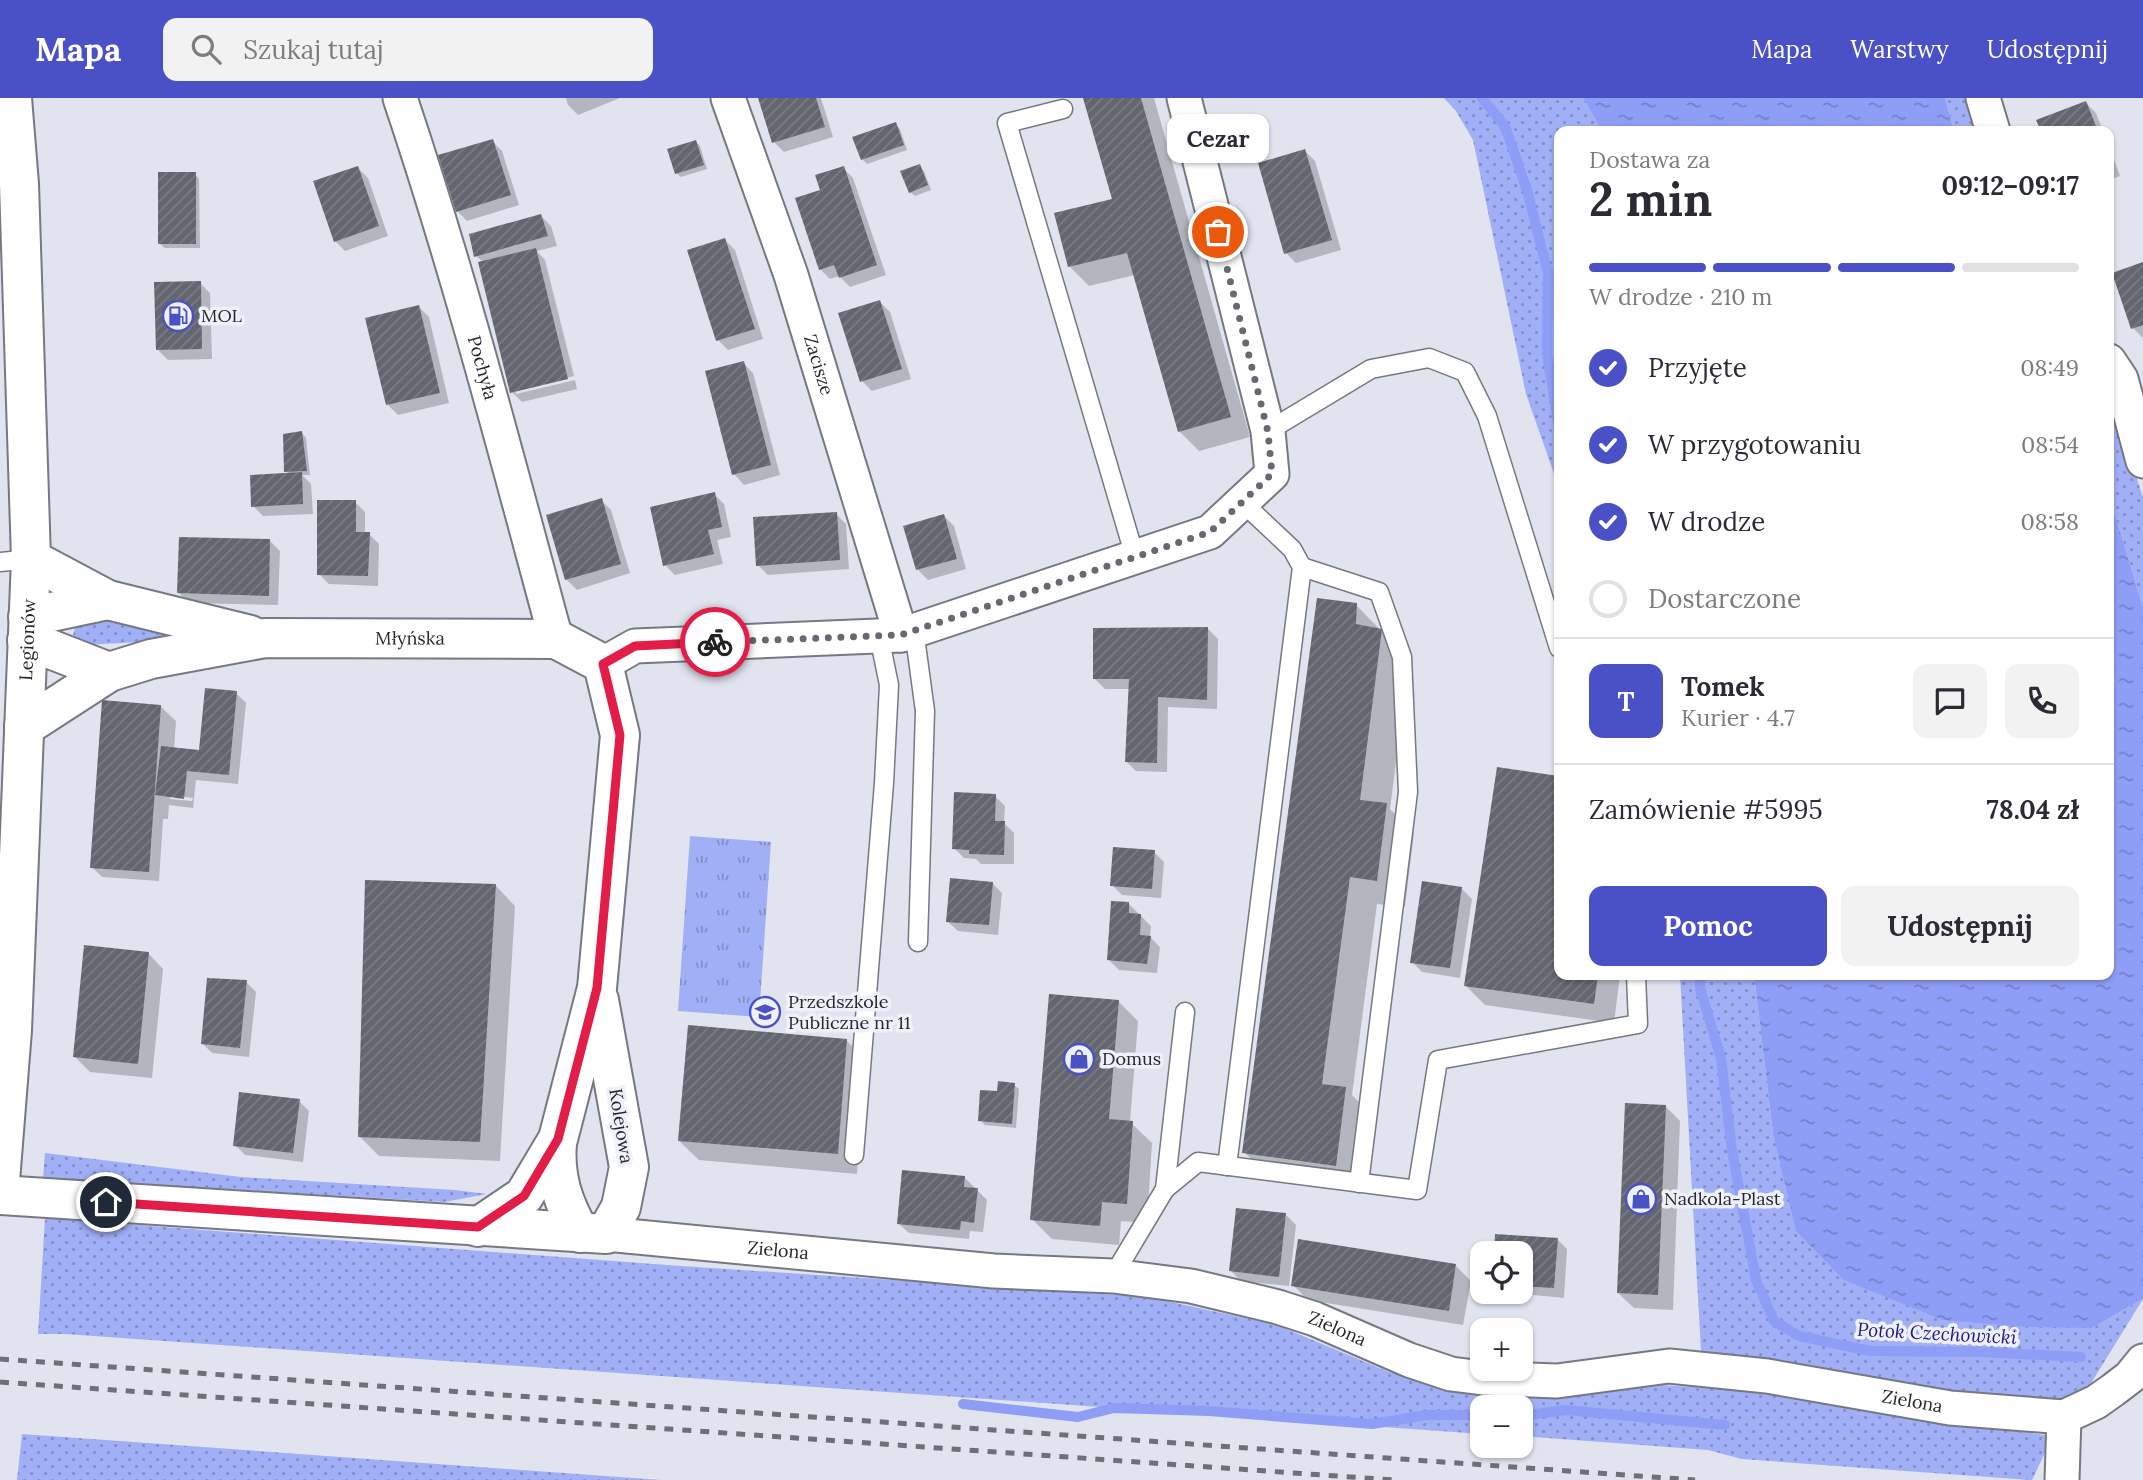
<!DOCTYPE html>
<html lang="pl">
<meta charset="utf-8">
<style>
:root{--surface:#fff;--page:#f2f2f3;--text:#2b2b33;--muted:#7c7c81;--line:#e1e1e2;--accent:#4a51c6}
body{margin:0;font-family:Lora,serif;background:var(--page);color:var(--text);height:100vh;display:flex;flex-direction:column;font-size:26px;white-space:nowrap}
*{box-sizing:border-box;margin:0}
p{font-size:23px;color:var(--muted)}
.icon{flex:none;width:38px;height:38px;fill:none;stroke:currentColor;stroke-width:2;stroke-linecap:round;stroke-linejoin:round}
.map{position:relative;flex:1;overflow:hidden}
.drawer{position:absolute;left:1554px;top:28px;width:560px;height:854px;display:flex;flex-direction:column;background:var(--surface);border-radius:14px;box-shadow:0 2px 5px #0004}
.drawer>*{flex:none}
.buttons{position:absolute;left:1470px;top:1143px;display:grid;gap:14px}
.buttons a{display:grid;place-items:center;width:63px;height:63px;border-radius:14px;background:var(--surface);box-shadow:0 2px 5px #0004;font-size:35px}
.pin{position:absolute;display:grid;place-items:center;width:60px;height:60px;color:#fff;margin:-30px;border:4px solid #fff;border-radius:50%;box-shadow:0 2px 7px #0007}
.courier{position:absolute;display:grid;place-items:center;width:70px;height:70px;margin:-35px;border:5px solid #e11d48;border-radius:50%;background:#fff;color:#222;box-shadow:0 2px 9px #0007}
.bubble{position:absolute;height:49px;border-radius:14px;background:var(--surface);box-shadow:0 2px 5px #0004;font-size:23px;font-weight:800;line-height:49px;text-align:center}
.head em{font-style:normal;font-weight:800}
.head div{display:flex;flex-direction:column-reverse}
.head{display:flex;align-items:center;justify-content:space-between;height:119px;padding:0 35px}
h1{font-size:46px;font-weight:800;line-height:52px}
.bar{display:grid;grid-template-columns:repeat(4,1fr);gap:10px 7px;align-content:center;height:84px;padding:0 35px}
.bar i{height:9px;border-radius:5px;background:var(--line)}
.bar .selected{background:var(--accent)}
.bar p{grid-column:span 4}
.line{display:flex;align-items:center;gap:18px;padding:0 35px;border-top:2px solid var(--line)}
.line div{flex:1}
.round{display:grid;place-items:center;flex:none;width:74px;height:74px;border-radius:14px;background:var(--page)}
ol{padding:0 35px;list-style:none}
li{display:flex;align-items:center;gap:21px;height:77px}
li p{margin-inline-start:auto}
li .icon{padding:7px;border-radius:50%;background:var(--accent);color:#fff;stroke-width:4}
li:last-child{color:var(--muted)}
li i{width:38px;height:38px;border:4px solid var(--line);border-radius:50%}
.button{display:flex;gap:14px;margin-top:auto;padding:14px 35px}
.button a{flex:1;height:80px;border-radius:14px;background:var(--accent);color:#fff;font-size:28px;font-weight:800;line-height:80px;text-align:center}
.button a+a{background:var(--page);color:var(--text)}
header{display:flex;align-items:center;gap:42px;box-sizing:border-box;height:98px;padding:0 35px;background:var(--accent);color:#fff}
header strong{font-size:33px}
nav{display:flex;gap:38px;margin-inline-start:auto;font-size:24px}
.search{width:490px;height:63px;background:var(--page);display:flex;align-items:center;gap:18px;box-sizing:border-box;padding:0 24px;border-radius:14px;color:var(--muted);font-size:26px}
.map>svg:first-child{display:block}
.grass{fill:url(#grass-dots)}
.park{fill:url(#park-tufts)}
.water{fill:url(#water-ripples)}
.shadow{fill:#0003;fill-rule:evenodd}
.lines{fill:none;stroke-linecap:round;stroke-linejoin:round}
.stream{stroke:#8e9df5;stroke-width:10}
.building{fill:url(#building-hatch)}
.service-casing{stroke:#767882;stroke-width:21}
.minor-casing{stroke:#767882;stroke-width:37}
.tertiary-casing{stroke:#767882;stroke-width:42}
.service{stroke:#fff;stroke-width:18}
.minor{stroke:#fff;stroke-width:33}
.tertiary{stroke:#fff;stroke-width:38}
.rail{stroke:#6e7077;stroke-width:5;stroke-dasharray:9 9;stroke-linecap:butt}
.done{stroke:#676970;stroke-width:7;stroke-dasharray:0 12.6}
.route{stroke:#e11d48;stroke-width:9}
.labels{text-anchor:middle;stroke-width:7;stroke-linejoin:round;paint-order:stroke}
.poi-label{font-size:18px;fill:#26272b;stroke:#eef1fc;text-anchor:start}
.street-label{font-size:18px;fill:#26272b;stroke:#eef1fc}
.water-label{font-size:19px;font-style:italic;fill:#211a7d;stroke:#eef1fc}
</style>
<header>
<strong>Mapa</strong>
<div class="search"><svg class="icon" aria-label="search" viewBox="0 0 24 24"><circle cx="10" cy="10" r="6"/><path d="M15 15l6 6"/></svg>Szukaj tutaj</div>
<nav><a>Mapa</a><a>Warstwy</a><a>Udostępnij</a></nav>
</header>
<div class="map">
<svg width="2143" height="1382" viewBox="0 0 2143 1382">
<defs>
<pattern id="grass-dots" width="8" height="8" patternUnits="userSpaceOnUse" patternTransform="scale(1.75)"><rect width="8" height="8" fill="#a1aff7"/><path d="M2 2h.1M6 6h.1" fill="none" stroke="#838ec8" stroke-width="1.8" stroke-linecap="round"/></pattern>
<pattern id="park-tufts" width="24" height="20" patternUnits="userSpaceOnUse" patternTransform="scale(1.75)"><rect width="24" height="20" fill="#a1aff7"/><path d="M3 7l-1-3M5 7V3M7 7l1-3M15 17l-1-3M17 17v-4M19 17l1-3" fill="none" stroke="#838ec8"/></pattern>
<pattern id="water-ripples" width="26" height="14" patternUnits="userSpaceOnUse" patternTransform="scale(1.75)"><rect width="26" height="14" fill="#8e9df5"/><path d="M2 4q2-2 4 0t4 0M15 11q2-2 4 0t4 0" fill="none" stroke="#7480c7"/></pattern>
<pattern id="building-hatch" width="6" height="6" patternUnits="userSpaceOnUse" patternTransform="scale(1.75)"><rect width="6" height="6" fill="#63656f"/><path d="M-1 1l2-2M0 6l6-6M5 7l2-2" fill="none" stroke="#7a7b83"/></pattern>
</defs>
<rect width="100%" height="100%" fill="#e1e4ef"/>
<g class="grass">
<polygon points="1444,0 1583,0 1602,33 1559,33 1559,390 1526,296 1473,42 1456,13"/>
<polygon points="1945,0 1968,0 1977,33 1954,33"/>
<polygon points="2109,299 2143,399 2143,509 2109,397"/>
<polygon points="88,520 204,534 197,541 84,547 73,537 76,525"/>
<polygon points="1680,877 1754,877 1773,1035 2092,1230 2143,1201 2080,1303 2016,1304 1701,1253"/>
<polygon points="45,1055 241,1079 455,1092 487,1096 444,1104 43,1080"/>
<polygon points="45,1120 667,1167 1148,1199 1277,1227 1389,1274 1500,1296 1572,1294 1661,1287 1728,1291 1812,1302 1906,1319 2053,1338 2032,1382 2030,1382 1742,1361 1708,1352 1521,1338 1521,1309 1482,1309 1482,1336 65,1236 38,1236"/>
<polygon points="22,1336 661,1382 17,1382"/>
</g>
<polygon class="park" points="690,738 771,744 759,919 678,913"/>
<g class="water">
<polygon points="1583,0 1945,0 1954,33 1602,33"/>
<polygon points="2109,397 2143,509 2143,1201 2092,1230 2029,1229 1943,1222 1844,1182 1796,1133 1773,1035 1754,877 2109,877"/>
</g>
<g class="shadow">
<polygon points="566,0 620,0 578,17 568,7"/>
<polygon points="760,0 821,0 833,39 784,54 774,44"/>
<polygon points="1085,0 1154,0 1250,339 1199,353 1179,333 1135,177 1089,188 1069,168 1114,102"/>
<polygon points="2086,5 2096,15 2103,33 2043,33 2039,23"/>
<polygon points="895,26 900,31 907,52 867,66 862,61"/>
<polygon points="492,43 502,53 519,107 467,123 457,113"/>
<polygon points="696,44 700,48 707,71 681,79 676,75"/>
<polygon points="2109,48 2120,78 2109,82"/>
<polygon points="1305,53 1315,63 1341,152 1296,165 1286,155"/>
<polygon points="919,68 924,73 931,92 915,98 910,94"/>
<polygon points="358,70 368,80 388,138 345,153 335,143"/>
<polygon points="843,70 853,80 886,177 850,189 839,178 830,181 820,171 822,93"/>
<polygon points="195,76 199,81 200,150 165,150 160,146"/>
<polygon points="541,118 551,128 557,148 537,153 545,162 574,278 516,292 516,296 575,282 577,291 522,304 512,294 483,164 476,158"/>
<polygon points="725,142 735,152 763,241 728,252 718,242"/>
<polygon points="2143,166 2143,240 2133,230"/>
<polygon points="200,185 210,195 212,261 168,262 158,252"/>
<polygon points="880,204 890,214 911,281 872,293 862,283"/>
<polygon points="419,209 429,219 449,305 398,317 388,307"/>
<polygon points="743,265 753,275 780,377 744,387 734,376"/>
<polygon points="302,335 306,340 310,377 302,377 311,386 313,416 263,418 253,408 290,377 286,373"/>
<polygon points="714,396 724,406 731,439 717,442 723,466 675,477 665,467"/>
<polygon points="601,402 611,412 630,475 577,492 567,482 548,418"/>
<polygon points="355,404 365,414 365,436 369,436 379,446 378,488 329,486 319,476"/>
<polygon points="836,416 846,426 849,471 768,477 758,467"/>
<polygon points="944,418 954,428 966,471 928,482 918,472 906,429"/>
<polygon points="270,443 280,453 278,507 189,505 179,495"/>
<polygon points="1356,507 1409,561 1390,711 1414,735 1405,809 1377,806 1352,997 1373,1019 1363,1095 1272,1082 1244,1054"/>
<polygon points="1208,531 1218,541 1217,611 1168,609 1167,674 1136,673 1126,663 1130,591 1105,591 1095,581"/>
<path d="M236,595L246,605L238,686L196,682L193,710L169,707L168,721H163L159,783L102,779L92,769L160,608L176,623L174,651L200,654ZM170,697L193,700L192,703L170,701Z"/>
<polygon points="1498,671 1559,680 1559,877 1620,877 1614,925 1485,907 1465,887"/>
<polygon points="995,698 1005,708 1004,725 1014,735 1014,766 981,766 976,761 964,760 954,750"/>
<polygon points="1154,754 1164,764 1161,800 1122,797 1112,787"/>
<polygon points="992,785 1002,795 998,837 958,833 947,823"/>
<polygon points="496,788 515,808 500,1063 379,1058 359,1038"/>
<polygon points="1462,791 1472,801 1460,880 1422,874 1412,864"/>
<polygon points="1129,806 1151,828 1150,839 1160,849 1157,875 1119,872 1109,862"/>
<polygon points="148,855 163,871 152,980 90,974 75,959"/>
<polygon points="246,884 256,894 249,959 212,955 202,945"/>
<polygon points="1118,903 1138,923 1130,1024 1152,1045 1147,1125 1121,1123 1119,1147 1052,1141 1032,1121"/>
<polygon points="846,942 866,962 857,1076 699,1062 679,1043"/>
<polygon points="1014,987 1019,991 1016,1030 985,1027 980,1022 999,995"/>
<polygon points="299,1003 309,1013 303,1064 245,1057 235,1047"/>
<polygon points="1665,1008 1680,1023 1673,1212 1634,1210 1618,1195"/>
<polygon points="964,1079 987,1102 983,1134 970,1133 969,1141 909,1135 898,1125"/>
<polygon points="1286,1117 1296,1127 1289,1188 1241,1183 1231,1173"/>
<polygon points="1557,1141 1567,1151 1564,1200 1503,1194 1521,1194 1521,1155 1496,1155"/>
<polygon points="1456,1168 1471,1183 1463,1227 1308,1202 1293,1187"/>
</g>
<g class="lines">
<g class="stream">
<polyline points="1482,0 1505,28 1527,92 1548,175 1547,256 1559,331"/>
<polyline points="1700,877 1700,890 1721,960 1732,1052 1756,1182 1774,1223 1799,1238 1870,1253 1979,1254 2081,1259"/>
<polyline points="963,1306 1078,1319 1114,1310 1209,1313 1372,1326 1427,1317 1482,1317"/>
<polyline points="1521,1318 1566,1312 1725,1327"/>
</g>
</g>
<g class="building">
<polygon points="758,0 816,0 825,29 772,45"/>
<polygon points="1083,0 1141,0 1231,319 1178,334 1127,155 1068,169 1054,115 1112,101"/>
<polygon points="2086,3 2098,33 2041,33 2036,22"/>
<polygon points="896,24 904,47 861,62 852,39"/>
<polygon points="493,41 511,97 456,114 438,57"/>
<polygon points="696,42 704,67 675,76 667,51"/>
<polygon points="1305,51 1332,142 1284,156 1258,65"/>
<polygon points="920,66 928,87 909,95 900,73"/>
<polygon points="358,68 379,128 334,144 313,83"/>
<polygon points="844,68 877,167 839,180 834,167 819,172 795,100 820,92 815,77"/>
<rect x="158" y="74" width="38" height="72"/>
<polygon points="541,116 548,138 474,159 469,136"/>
<polygon points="725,140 755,231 716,243 687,152"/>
<polygon points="536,150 568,281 510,295 478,164"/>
<polygon points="2143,164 2143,227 2131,231 2112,175"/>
<polygon points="201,183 202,251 156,252 154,184"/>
<polygon points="880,202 902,271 860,284 838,215"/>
<polygon points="419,207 440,295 386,307 365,220"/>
<polygon points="744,263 771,367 732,377 705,273"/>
<polygon points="302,333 307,373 284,374 283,336"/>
<polygon points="302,374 303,406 251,409 250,377"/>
<polygon points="715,394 722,429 708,432 714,456 663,468 650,409"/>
<polygon points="602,400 621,466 565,482 546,417"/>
<polygon points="317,402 356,402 356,434 370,434 368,478 317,477"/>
<polygon points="837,414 840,462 756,468 753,419"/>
<polygon points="944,416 957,461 916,472 903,428"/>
<polygon points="179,439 270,441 269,498 177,495"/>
<polygon points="1317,500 1357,505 1356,526 1382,531 1360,702 1387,705 1377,783 1350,779 1322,986 1346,989 1336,1068 1242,1055"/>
<polygon points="1208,529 1207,602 1158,599 1157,665 1125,664 1129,581 1093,581 1093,530"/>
<polygon points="205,590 237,593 229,677 187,673 184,701 155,697 161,648 199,652"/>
<polygon points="102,602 161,607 149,774 90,770"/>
<polygon points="1497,669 1559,678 1559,877 1598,877 1594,906 1464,888"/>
<polygon points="954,694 996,696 995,723 1005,723 1004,757 969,756 969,752 952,751"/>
<polygon points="1113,749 1155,752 1152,791 1110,788"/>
<polygon points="950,780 993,784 989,827 946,824"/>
<polygon points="365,782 496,786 480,1044 358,1039"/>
<polygon points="1422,783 1462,789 1450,870 1410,865"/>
<polygon points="1111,803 1129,804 1129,815 1141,816 1140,837 1151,838 1147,866 1107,862"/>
<polygon points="84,847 149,854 138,966 73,959"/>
<polygon points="207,880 247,882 240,950 201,946"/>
<polygon points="1049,896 1119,902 1109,1021 1133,1023 1127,1106 1102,1104 1100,1128 1030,1122"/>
<polygon points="688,927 847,941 838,1056 678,1043"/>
<polygon points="998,983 1015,985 1012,1026 978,1023 980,992 997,993"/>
<polygon points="239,994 300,1001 293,1055 233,1048"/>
<polygon points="1625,1005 1666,1007 1658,1197 1617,1195"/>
<polygon points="902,1072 965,1078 964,1089 978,1090 974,1125 961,1123 960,1132 897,1126"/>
<polygon points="1236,1110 1286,1115 1279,1179 1229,1173"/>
<polygon points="1495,1136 1558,1140 1554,1190 1521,1188 1521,1155 1494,1155"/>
<polygon points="1298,1141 1456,1166 1449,1213 1291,1188"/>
</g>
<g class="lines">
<g class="service-casing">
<g id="service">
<polyline points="1063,11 1007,25 1135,459"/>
<polyline points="1268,333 1371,271 1429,260 1465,274 1487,318 1559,550"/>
<polyline points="0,464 31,461"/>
<polyline points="1302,469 1379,494 1402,559 1408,694 1359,1085"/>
<polyline points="914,532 925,613 918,844"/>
<polyline points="854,1057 884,685 889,587 879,538"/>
<polyline points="1227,1068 1302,469 1292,451 1242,404"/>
<polyline points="1165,1091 1198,1064 1417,1092 1438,962 1638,926 1636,877"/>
<polyline points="1113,1178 1165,1091 1185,914"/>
</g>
</g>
<g class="minor-casing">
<g id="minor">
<path id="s1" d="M400,0C460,178 507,360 556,541"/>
<path id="s2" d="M728,0L791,177L901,537"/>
<polyline points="1983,0 1993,33"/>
<polyline points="2109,263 2121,281 2143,363"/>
<polyline points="603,566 635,548 901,537 1210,434 1272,376 1268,333 1184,0"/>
<path id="s3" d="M606,1136L994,1173L1113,1178L1191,1188L1278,1209L1315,1221L1409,1262L1451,1276L1483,1280L1557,1283L1669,1268L1767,1278L1950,1310L2064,1319L2096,1304L2113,1292L2130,1279L2143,1263"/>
<polyline points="2062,1382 2064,1319"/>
</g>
</g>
<g class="tertiary-casing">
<g id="tertiary">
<polyline points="31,461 108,502 250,537"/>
<polyline points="28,519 108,502"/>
<polyline points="27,542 109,574"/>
<path id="s4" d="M24,629L109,574L151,561L265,540L556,541L603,566L620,637L597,890L558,1041L524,1098L478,1129"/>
<path d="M557,1043C554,1079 563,1105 580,1135"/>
<path id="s5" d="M0,1083L12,932L31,461L19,86L12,0"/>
<polyline points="0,1097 606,1136 621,1109 629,1069 599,902"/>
</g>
</g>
<use href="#service" class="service"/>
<use href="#minor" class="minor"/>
<use href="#tertiary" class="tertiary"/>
<g class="rail">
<polyline points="0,1261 1695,1382"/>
<polyline points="0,1284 1394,1382"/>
</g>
</g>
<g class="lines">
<polyline class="done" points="715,544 901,537 1210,434 1272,376 1268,334 1218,134"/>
<polyline class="route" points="106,1104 478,1129 524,1098 558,1041 597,890 620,637 603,566 635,548 715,544"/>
</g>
<defs>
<g id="fuel-ring" transform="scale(1.575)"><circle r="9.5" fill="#eef1fc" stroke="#4a51c6" stroke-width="1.5"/><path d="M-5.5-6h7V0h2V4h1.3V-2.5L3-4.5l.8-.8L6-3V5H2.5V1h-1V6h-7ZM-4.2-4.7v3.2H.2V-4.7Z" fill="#4a51c6"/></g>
<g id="school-ring" transform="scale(1.575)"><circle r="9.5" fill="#eef1fc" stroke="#4a51c6" stroke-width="1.5"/><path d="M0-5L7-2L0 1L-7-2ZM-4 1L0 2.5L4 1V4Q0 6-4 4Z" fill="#4a51c6"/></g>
<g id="shop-ring" transform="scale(1.575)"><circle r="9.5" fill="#eef1fc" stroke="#4a51c6" stroke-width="1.5"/><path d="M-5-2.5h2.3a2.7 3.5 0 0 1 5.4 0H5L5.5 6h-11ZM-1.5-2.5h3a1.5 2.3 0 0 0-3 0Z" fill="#4a51c6"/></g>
</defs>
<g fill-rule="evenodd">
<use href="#fuel-ring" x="178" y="218"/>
<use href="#school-ring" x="765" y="914"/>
<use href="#shop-ring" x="1079" y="961"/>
<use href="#shop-ring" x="1641" y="1101"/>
</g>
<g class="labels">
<g class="poi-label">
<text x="201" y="224">MOL</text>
<text x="788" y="910">Przedszkole<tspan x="788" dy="21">Publiczne nr 11</tspan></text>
<text x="1102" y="967">Domus</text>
<text x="1664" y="1107">Nadkola-Plast</text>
</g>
<g class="street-label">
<text dy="6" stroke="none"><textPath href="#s2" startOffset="282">Zacisze</textPath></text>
<text dy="6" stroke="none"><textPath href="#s1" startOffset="282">Pochyła</textPath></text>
<text dy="6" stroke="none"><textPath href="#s5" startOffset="542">Legionów</textPath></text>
<text dy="6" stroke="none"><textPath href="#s4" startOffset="406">Młyńska</textPath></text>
<text transform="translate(621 1028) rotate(81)" y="6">Kolejowa</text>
<text dy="6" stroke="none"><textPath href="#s3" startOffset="173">Zielona</textPath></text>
<text dy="6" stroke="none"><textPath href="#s3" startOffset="740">Zielona</textPath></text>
<text dy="6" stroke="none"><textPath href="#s3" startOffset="1328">Zielona</textPath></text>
</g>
<g class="water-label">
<text transform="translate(1937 1235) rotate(3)" y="7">Potok Czechowicki</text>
</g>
</g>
</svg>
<div class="buttons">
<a><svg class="icon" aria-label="locate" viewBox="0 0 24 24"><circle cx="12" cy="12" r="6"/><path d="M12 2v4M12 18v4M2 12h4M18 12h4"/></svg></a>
<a>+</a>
<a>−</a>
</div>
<div class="pin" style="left:1218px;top:134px;background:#ea580c"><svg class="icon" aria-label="bag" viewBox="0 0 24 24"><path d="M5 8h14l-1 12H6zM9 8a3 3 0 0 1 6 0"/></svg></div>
<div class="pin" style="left:106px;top:1104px;background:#1f2937"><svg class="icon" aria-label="home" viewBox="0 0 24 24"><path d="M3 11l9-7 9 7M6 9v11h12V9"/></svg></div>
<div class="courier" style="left:715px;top:544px"><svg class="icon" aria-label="bike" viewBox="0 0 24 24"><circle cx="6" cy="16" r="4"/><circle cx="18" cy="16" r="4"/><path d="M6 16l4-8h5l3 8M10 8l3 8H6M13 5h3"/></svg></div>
<div class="bubble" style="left:1167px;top:16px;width:102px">Cezar</div>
<section class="drawer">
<div class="head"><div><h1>2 min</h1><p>Dostawa za</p></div><em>09:12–09:17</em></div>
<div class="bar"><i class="selected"></i><i class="selected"></i><i class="selected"></i><i></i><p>W drodze · 210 m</p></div>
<ol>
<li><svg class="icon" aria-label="check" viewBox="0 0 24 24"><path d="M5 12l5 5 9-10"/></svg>Przyjęte<p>08:49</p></li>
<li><svg class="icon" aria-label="check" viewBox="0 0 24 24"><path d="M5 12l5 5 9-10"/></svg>W przygotowaniu<p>08:54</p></li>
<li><svg class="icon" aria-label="check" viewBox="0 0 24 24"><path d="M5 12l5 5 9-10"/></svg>W drodze<p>08:58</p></li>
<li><i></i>Dostarczone</li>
</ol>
<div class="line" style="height:126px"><b class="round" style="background:var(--accent);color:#fff">T</b><div><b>Tomek</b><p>Kurier · 4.7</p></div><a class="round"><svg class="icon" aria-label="chat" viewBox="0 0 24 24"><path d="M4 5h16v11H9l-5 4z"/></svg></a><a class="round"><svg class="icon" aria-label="phone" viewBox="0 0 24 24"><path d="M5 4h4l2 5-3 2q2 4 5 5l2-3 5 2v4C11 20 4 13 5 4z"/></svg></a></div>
<div class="line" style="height:91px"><div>Zamówienie #5995</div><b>78.04 zł</b></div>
<div class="button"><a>Pomoc</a><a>Udostępnij</a></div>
</section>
</div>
